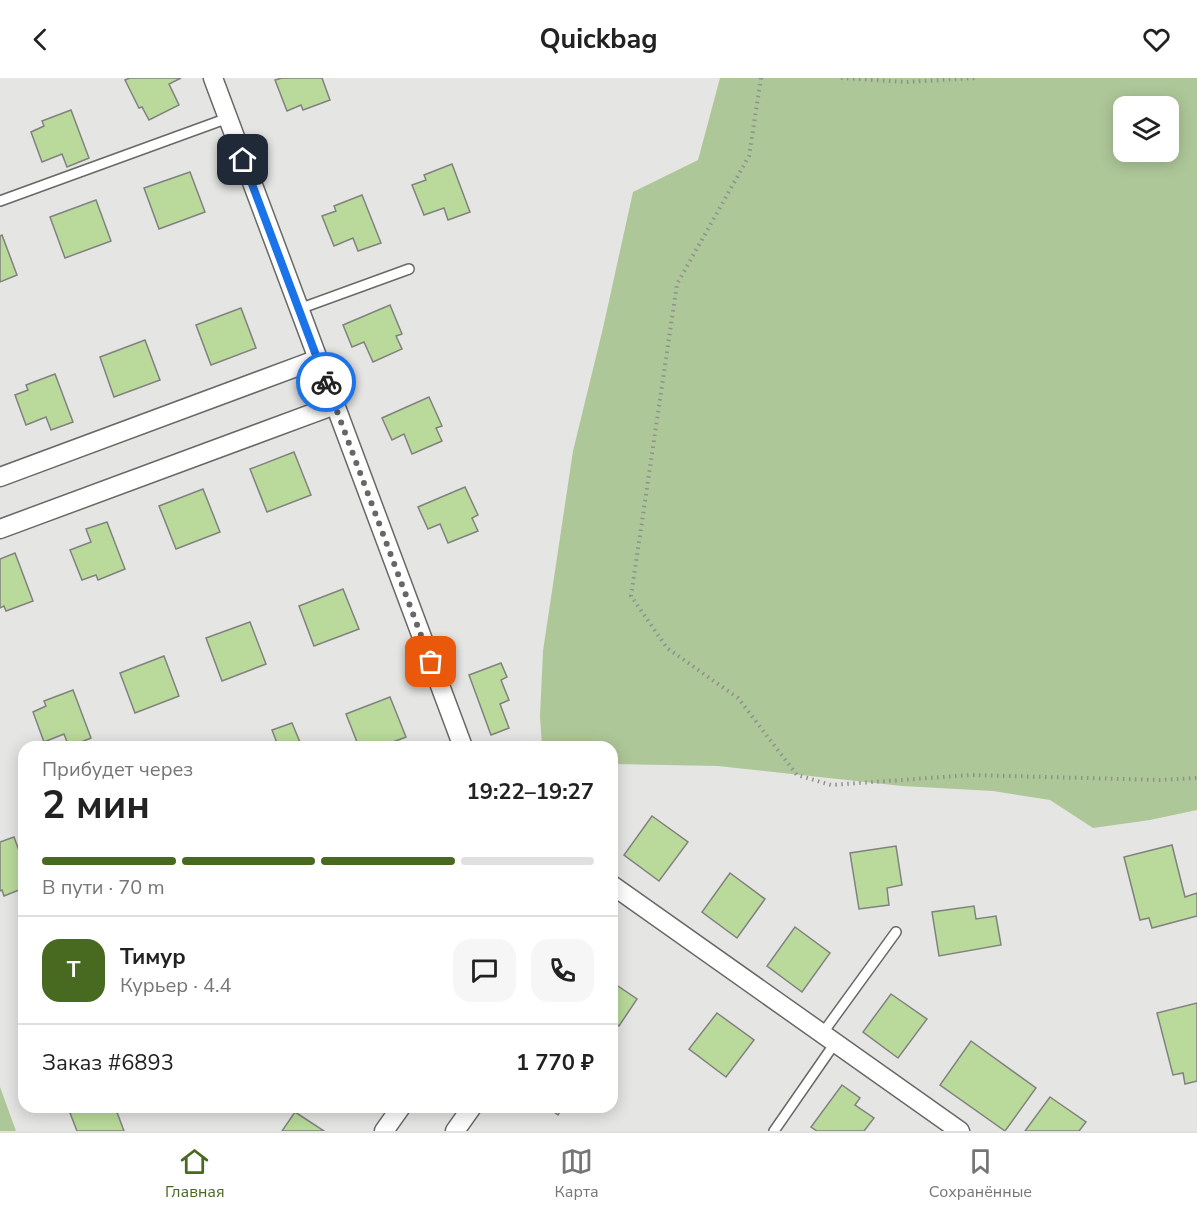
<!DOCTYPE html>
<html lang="ru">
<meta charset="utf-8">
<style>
:root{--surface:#fff;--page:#f6f6f6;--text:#222;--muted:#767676;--line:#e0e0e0;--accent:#486920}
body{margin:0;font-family:"Nunito Sans",sans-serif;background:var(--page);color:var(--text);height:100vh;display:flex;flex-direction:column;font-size:22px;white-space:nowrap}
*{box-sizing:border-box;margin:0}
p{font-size:20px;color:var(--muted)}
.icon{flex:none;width:33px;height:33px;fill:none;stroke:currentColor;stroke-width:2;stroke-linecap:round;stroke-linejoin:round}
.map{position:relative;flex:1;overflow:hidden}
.details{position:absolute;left:18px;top:663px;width:600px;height:372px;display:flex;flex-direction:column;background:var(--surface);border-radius:18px;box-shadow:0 3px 15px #0003}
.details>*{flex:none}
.fabs{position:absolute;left:1113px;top:18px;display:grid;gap:12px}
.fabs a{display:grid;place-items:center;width:66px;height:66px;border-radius:12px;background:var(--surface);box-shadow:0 3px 15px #0003;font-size:30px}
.pin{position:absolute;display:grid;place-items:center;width:51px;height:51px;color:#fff;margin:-26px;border-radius:12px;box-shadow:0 3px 9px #0006}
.courier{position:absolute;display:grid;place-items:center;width:60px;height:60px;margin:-30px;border:4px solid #1a73e8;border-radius:50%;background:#fff;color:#222;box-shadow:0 2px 8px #0007}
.head em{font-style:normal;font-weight:700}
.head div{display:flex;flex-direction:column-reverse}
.head{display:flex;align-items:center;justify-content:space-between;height:102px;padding:0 24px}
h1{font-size:39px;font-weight:700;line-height:45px}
.bar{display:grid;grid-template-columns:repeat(4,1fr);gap:9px 6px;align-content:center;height:72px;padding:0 24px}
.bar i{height:8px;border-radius:4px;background:var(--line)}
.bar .on{background:var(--accent)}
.bar p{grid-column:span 4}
.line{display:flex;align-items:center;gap:15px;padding:0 24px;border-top:2px solid var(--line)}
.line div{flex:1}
.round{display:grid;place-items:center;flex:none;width:63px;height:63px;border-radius:18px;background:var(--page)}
header{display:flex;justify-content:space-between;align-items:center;height:78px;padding:0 24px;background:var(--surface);font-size:27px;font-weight:700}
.tab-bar{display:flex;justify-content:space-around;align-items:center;height:84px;border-top:2px solid var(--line);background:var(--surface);font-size:16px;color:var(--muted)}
.tab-bar a{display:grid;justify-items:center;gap:3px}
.tab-bar .on{color:var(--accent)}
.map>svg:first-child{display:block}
.green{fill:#aec798;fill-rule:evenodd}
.building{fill:#b9da9b;stroke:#81827f;stroke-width:1.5}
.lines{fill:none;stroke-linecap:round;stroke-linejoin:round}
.lane-casing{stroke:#676966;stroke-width:12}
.street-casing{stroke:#676966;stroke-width:21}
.path{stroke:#90918f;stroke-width:4;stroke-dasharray:1.5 4.5;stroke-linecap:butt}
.lane{stroke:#fff;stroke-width:9}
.street{stroke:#fff;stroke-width:18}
.done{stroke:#666766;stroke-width:6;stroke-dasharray:0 10.8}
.route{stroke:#1a73e8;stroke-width:8}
</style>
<header><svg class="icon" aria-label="back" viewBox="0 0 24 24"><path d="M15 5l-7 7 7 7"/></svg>Quickbag<svg class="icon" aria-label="heart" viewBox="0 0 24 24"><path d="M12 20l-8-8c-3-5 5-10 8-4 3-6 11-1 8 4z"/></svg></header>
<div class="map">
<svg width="1197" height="1053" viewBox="0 0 1197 1053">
<rect width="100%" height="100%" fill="#e5e6e3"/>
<g class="green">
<path d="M720,0H1197V732L1150,742L1093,750L1050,722L993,713L902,708L718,688L612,686V669H542L540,638L543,573L573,373L603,250L633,114L698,82ZM1124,28H1168V74H1124Z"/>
<polygon points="0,1009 16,1053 0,1053"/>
</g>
<g class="building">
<polygon points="130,0 181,0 169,6 179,27 149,42 142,29 139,30 125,2"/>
<polygon points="282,0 322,0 330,22 303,32 301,27 287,33 275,2"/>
<polygon points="71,32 89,80 67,89 62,76 42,84 31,54 44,48 42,43"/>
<polygon points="452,86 470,134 448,142 444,130 424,137 412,107 426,102 424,97"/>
<polygon points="190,94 205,134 159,151 144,110"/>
<polygon points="362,117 381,165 358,173 353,160 334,168 322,138 336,133 334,128"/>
<polygon points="96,122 111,163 65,180 50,139"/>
<polygon points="2,157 17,197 0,204 0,158"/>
<polygon points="390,227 402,256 396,258 402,271 373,284 364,264 352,269 343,247"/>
<polygon points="241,230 256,270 211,287 196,247"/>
<polygon points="145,262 160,302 114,319 100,279"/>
<polygon points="55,296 73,344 51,352 46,339 26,347 15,317 28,312 26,307"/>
<polygon points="429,319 442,348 436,350 442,363 412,376 404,356 392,362 382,340"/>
<polygon points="294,374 311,417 267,434 250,391"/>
<polygon points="465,409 478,437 472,440 478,453 448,465 440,446 428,451 418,429"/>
<polygon points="203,411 220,454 176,471 159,428"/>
<polygon points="107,444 125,491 98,502 96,497 82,502 70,472 91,464 86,451"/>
<polygon points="15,475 33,523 6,533 4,528 0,530 0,481"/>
<polygon points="343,511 359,551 314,568 299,528"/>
<polygon points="250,544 266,586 222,603 206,560"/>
<polygon points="164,578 179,618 135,635 120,595"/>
<polygon points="501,585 507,599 501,602 509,622 500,626 509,650 491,657 469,597"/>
<polygon points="73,612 91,660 69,669 64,656 44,664 33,634 46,628 44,623"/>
<polygon points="390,619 406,659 380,669 359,669 346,636"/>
<polygon points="292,645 302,669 266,669 277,665 272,652"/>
<polygon points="652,738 688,764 659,803 624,777"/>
<polygon points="14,759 24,786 24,810 4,818 2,812 0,813 0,764"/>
<polygon points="1172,767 1185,819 1197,815 1197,838 1152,850 1149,840 1140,842 1124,779"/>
<polygon points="896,768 902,807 887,810 889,827 859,831 850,775"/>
<polygon points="730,795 765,821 737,860 702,834"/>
<polygon points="974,828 976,841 996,838 1001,867 939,878 932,834"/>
<polygon points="795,849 830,875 802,914 767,888"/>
<polygon points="612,904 637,921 619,948 615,945 612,950"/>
<polygon points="891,916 927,941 898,980 863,954"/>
<polygon points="1197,925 1197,1003 1185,1006 1183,995 1173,997 1157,935"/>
<polygon points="717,935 754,962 726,999 689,971"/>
<polygon points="971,963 1036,1010 1005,1053 940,1007"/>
<polygon points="842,1007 860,1020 855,1027 874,1040 864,1053 817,1053 811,1049"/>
<polygon points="1050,1019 1086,1044 1079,1053 1025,1053"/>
<polygon points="87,1029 115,1029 124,1053 77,1053 70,1035"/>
<polygon points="547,1029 563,1029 558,1037"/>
<polygon points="295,1034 324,1053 282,1053"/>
</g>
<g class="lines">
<g class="lane-casing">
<g id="lane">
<polyline points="0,123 228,40"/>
<polyline points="299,231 409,191"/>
<polyline points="822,956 896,854"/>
<polyline points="774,1053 835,965"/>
</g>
</g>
<g class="street-casing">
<g id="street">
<polyline points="213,0 463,669"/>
<polyline points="0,399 318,281"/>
<polyline points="0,451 335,327"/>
<polyline points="612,807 960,1053"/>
<polyline points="384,1053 401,1029"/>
<polyline points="455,1053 472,1029"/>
</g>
</g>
<g class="path">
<polyline points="761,0 749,78 677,206 631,518 667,570 738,620 797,697 831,707 971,697 1159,702 1197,700"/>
<polyline points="841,0 906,4 978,0"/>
</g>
<use href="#lane" class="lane"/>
<use href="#street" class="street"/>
</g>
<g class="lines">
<polyline class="done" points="326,304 431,584"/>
<polyline class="route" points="243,82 326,304"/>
</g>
</svg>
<div class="fabs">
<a><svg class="icon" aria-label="layers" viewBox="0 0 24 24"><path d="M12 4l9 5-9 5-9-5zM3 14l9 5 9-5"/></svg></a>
</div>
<div class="pin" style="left:431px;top:584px;background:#ea580c"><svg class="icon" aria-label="bag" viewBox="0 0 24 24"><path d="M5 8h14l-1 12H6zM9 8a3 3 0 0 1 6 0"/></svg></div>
<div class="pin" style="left:243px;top:82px;background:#1f2937"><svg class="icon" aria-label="home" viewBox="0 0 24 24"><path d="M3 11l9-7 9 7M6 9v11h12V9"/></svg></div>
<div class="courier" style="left:326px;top:304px"><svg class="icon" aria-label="bike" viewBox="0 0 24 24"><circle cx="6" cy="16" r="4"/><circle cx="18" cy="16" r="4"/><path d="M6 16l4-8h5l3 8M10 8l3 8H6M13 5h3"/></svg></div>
<section class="details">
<div class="head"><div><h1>2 мин</h1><p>Прибудет через</p></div><em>19:22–19:27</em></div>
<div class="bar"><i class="on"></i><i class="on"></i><i class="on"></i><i></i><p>В пути · 70 m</p></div>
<div class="line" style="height:108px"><b class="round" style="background:var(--accent);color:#fff">Т</b><div><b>Тимур</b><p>Курьер · 4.4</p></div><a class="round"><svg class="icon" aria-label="chat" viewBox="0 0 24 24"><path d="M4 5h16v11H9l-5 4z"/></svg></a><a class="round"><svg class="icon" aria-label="phone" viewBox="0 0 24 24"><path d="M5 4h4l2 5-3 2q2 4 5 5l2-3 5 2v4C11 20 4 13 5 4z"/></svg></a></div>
<div class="line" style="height:78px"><div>Заказ #6893</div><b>1 770 ₽</b></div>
</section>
</div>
<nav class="tab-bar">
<a class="on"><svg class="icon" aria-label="home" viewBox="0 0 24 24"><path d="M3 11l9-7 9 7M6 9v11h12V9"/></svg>Главная</a>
<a><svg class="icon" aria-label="map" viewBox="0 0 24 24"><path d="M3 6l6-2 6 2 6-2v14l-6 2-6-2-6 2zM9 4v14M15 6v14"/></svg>Карта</a>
<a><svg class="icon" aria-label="saved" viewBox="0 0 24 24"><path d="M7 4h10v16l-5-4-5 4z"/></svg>Сохранённые</a>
</nav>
